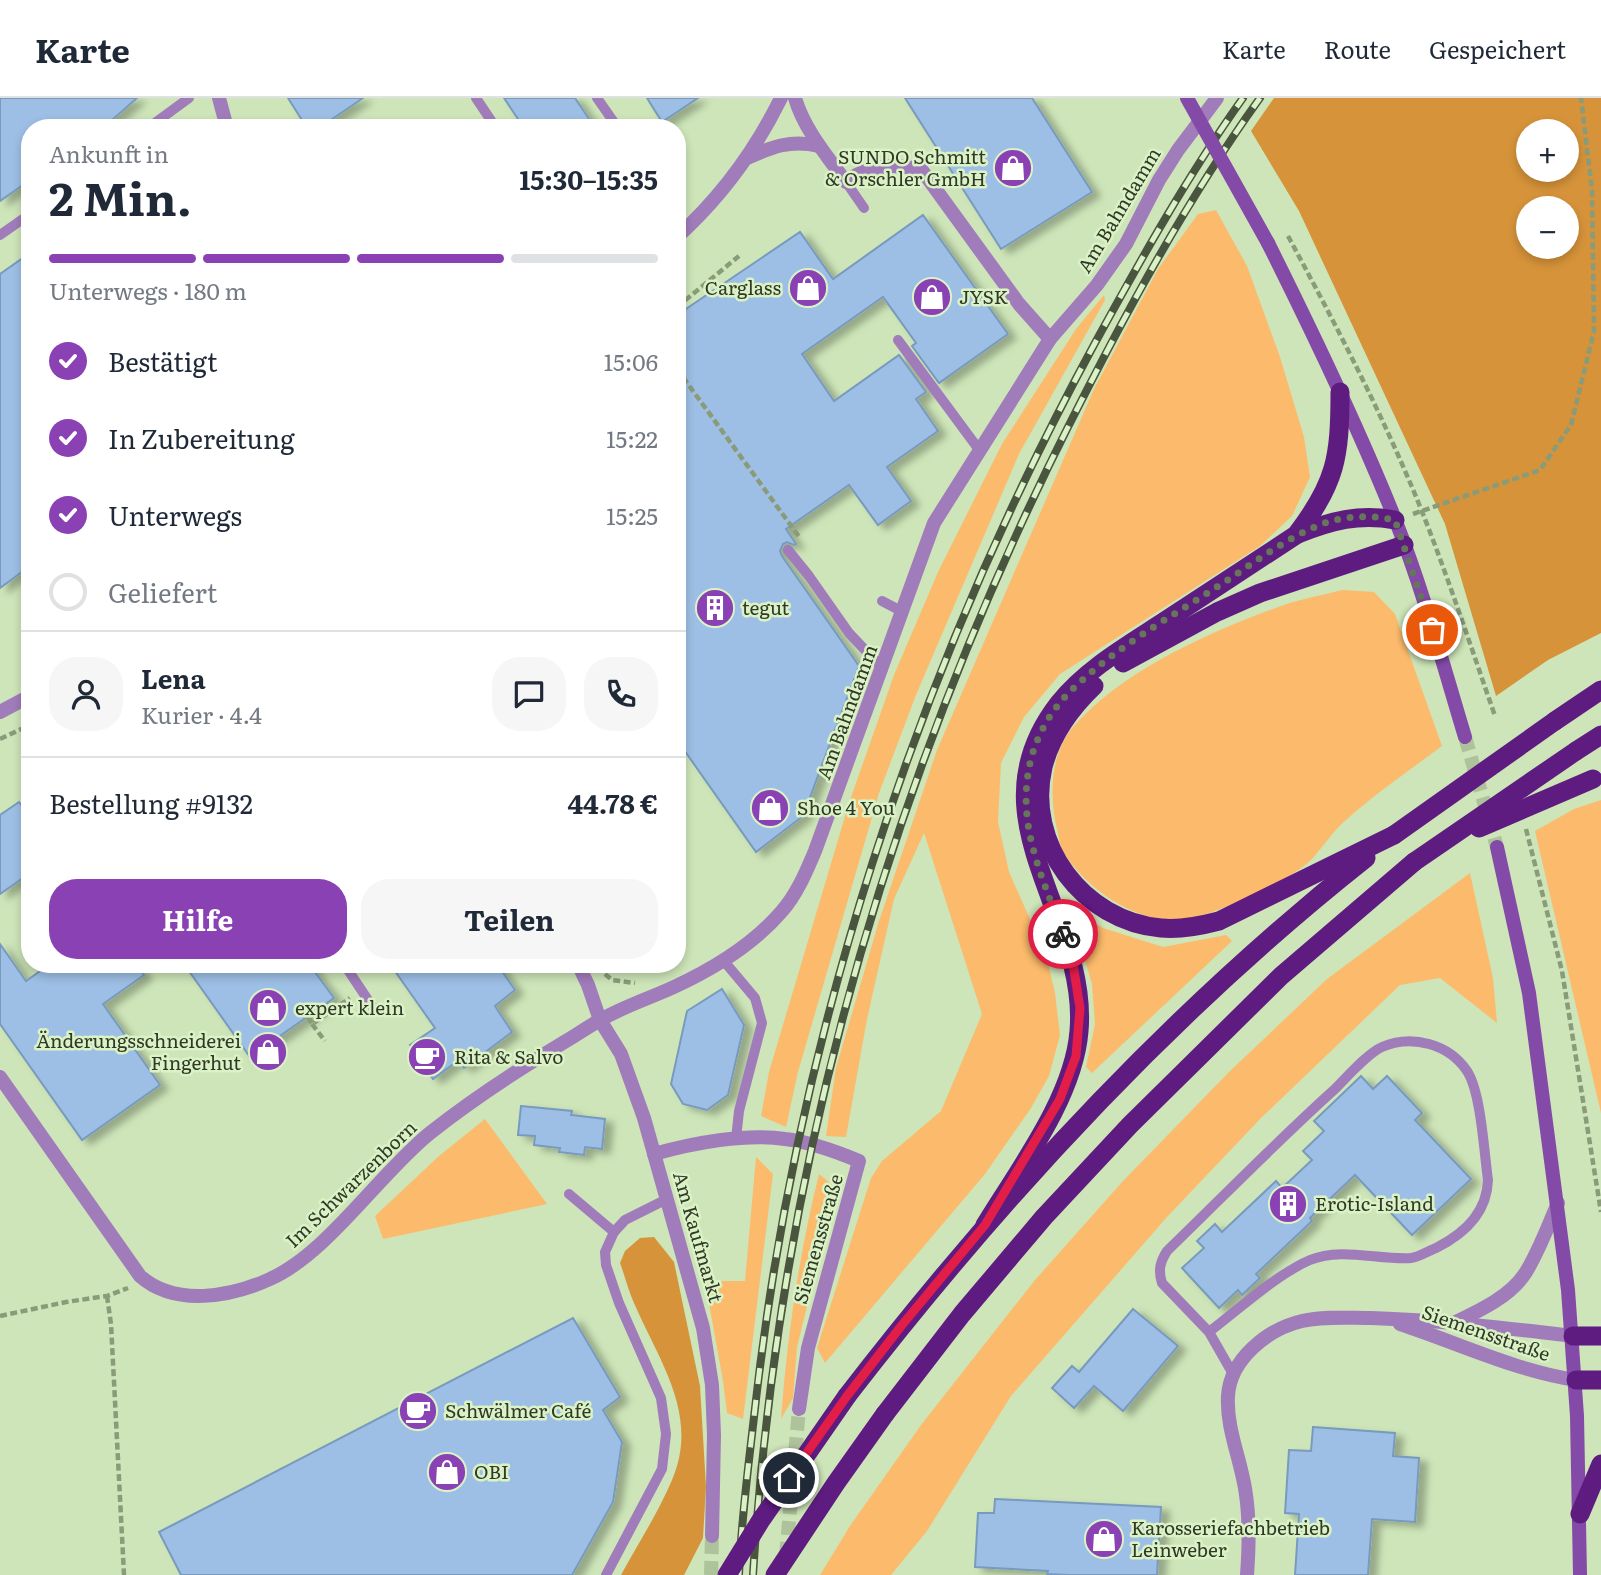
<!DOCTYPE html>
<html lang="de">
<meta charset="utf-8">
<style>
:root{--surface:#fff;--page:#f6f6f7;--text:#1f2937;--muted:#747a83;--line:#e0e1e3;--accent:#8941b4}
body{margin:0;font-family:Literata,serif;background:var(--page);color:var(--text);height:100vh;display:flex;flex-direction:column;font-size:26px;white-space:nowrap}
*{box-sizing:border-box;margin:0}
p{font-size:23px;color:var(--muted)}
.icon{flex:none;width:38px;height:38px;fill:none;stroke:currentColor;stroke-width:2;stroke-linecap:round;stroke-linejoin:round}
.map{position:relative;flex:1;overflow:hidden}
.panel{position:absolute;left:21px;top:21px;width:665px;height:854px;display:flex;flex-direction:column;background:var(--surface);border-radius:28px;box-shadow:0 4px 10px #0003}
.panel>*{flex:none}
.tools{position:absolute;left:1516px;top:21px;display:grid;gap:14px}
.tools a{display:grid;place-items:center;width:63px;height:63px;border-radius:50%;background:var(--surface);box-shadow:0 4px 10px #0003;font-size:35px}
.pin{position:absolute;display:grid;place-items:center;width:60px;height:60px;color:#fff;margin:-30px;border:4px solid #fff;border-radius:50%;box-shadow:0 2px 7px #0007}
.courier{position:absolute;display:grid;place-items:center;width:70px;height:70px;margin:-35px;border:5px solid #e11d48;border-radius:50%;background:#fff;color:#222;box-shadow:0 2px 9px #0007}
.head em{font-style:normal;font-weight:700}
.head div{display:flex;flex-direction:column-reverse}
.head{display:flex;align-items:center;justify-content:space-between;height:119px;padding:0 28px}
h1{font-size:46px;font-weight:700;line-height:52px}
.bar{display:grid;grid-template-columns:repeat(4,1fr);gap:10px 7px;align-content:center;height:84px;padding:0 28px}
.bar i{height:9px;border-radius:5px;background:var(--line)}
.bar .active{background:var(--accent)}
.bar p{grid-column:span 4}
.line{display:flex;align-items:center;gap:18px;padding:0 28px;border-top:2px solid var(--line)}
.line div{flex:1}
.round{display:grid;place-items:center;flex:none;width:74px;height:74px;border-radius:28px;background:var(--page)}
ol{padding:0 28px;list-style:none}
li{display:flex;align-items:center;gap:21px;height:77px}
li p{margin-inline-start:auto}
li .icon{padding:7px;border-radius:50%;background:var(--accent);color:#fff;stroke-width:4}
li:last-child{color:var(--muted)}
li i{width:38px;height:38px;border:4px solid var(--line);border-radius:50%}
.action{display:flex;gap:14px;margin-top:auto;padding:14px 28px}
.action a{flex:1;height:80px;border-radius:28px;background:var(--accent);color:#fff;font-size:28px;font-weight:700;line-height:80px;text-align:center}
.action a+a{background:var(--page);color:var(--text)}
header{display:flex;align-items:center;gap:42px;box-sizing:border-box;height:98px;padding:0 35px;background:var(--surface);border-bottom:2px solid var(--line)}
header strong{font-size:33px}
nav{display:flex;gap:38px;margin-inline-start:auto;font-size:24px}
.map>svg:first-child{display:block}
.green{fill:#fcbb6c}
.forest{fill:#d6933a;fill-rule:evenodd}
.building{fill:#9dbfe5;stroke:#789abd;stroke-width:2;filter:url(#shadow)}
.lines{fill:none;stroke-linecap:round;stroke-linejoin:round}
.minor-tunnel{stroke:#aec39b;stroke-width:14;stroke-dasharray:14 7;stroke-linecap:butt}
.secondary-tunnel{stroke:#aec39b;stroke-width:14;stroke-dasharray:14 7;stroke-linecap:butt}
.path{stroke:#899b79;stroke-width:4.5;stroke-dasharray:7 3.5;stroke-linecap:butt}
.service{stroke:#a17cbb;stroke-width:10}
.minor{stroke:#a17cbb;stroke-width:14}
.tertiary{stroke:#a17cbb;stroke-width:14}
.secondary{stroke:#844aa8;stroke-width:14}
.trunk{stroke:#5e1c81;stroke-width:19}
.rail-casing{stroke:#49553e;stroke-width:8}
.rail{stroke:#daf2c5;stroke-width:5;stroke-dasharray:16;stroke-linecap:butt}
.secondary-bridge{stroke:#844aa8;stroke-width:14}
.trunk-bridge{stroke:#5e1c81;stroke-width:19}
.done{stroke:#67755a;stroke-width:7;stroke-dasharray:0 12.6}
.route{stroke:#e11d48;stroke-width:9}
.labels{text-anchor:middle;stroke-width:5;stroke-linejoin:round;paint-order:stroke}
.poi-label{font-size:19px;fill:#303927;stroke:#daf2c5;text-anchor:start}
.street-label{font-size:19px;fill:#303927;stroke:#daf2c5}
</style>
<header>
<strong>Karte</strong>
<nav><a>Karte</a><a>Route</a><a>Gespeichert</a></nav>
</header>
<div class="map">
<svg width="1601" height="1477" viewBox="0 0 1601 1477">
<defs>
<filter id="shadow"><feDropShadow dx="8" dy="4.5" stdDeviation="3.5" flood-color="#0004"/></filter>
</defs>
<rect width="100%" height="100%" fill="#cde5b8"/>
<g class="green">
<polygon points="1216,112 1247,168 1280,259 1304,339 1310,379 1292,418 1260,448 1060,576 1024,619 1001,665 998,724 1009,774 1046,857 1055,895 1060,937 1049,978 1031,1010 985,1076 825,1265 817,1250 871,1080 882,1063 941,1013 982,916 924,735 894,801 867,921 846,1039 826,1038 836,970 879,823 937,652 1094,291 1158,171 1198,116"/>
<polygon points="1104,197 1105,202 1019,356 916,597 879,695 798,974 786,1029 761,1018 769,974 849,705 894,577 938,474 1002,346 1076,231"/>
<path d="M1343,492L1374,494L1395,516L1442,648C1410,672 1376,695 1346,722C1333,733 1323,749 1311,762C1289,783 1214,818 1183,822C1139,827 1086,791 1064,755C1060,749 1059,742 1058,735C1049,701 1049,658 1073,629C1123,572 1211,533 1281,508C1301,501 1322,497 1343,492Z"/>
<polygon points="1601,702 1601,1015 1535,733 1574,711"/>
<polygon points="1470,775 1493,880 1497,925 1440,880 1400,887 1261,1020 1167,1119 1011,1298 927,1433 891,1477 820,1477 850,1428 921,1327 1035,1182 1123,1083 1229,974 1327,881"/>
<polygon points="1069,808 1103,830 1163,849 1226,837 1232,843 1092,975 1086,969 1095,926 1092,886"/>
<polygon points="485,1021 547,1106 383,1141 375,1118 439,1058"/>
<polygon points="756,1059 773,1076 743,1321 727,1315 723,1283 705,1183 745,1183"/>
<path d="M819,1076L836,1090L797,1249L793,1300L781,1321C787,1239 799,1156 819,1076Z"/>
</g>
<g class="forest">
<path d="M1274,0H1601V535L1548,562L1496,598L1445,426L1299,113L1251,33ZM1528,33H1566V72H1528ZM1528,110H1566V149H1528Z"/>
<path d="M654,1139L674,1164L700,1288L706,1389L703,1440L684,1477H621C638,1446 658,1415 672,1382C700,1317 659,1263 634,1205C628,1192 625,1178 620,1165L625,1153L640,1140Z"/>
</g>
<g class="building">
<polygon points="0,0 137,0 103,30 30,30 30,82 0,103"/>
<polygon points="288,0 363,0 319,30 307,30"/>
<polygon points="504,0 575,0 595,30 524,30"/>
<polygon points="647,0 698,0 662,24"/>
<polygon points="905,0 1032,0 1092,94 1001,151"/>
<polygon points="923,117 1008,236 939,285 912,248 916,245 883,199 802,256 834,303 899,257 926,294 916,301 938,333 887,369 911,403 878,427 849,387 786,431 796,446 794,447 787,444 783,446 780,453 782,458 859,568 803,718 756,754 677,642 677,217 800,134 833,181"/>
<polygon points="30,155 30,468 0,490 0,176"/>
<polygon points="19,704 30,719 30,775 0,796 0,717"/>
<polygon points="0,846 26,883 50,866 136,866 144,877 103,906 160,987 82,1042 0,926"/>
<polygon points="184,866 309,866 334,900 250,959"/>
<polygon points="390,866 497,866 515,892 495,908 512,934 464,970 459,962 433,981 410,947 435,930"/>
<polygon points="722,891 744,927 728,997 707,1012 683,1006 671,986 687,913"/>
<polygon points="1361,978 1373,991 1387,978 1422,1015 1415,1022 1471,1081 1412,1137 1355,1077 1310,1120 1312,1123 1256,1176 1260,1180 1242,1197 1238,1192 1219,1210 1182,1170 1204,1150 1197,1143 1215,1126 1222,1134 1276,1083 1282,1090 1312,1062 1303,1053 1324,1033 1314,1023"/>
<polygon points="521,1008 572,1013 571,1017 605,1021 602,1051 585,1049 584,1057 559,1054 560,1050 534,1047 535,1038 518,1037"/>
<polygon points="1133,1211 1178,1248 1123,1313 1094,1288 1074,1310 1052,1290 1072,1268 1079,1274"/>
<polygon points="573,1220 620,1299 603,1312 622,1344 613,1404 572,1477 181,1477 159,1434"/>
<polygon points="1313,1329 1395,1335 1393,1358 1419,1360 1415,1424 1372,1421 1368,1477 1295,1477 1299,1416 1285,1415 1289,1352 1311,1353"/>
<polygon points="995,1401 1161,1409 1157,1477 1069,1477 1047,1476 1048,1473 975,1469 978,1415 994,1415"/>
</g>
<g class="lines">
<g class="minor-tunnel">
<polyline points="786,1458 799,1311"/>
<polyline points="711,1477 712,1438"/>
</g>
<polyline class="secondary-tunnel" points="1465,639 1497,749"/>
<g class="path">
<path d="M1288,138C1336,227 1383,317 1421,411C1448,479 1471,549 1495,618"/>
<polyline points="677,209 739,158"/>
<polyline points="677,271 800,440"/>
<polyline points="1413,416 1540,372 1571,327 1594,233 1592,92 1581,0"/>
<polyline points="0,641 30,627"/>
<polyline points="1526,731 1562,873 1601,1114"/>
<polyline points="605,876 612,882 635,885"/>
<polyline points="308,919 312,926 350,900"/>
<polyline points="312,926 325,943"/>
<polyline points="107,1198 111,1226 124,1477"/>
<polyline points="0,1218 66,1204 107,1198 128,1190"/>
</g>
<g class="service">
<polyline points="476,0 496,30"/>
<polyline points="597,0 618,30"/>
<polyline points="148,30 189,0"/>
<polyline points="846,84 864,110"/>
<polyline points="0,137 30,116"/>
<polyline points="898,242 980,353"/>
<polyline points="788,452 809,478 849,535 883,571"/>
<polyline points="882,503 903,514"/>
<polyline points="723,862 755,900 762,925 739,1013 736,1041"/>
<polyline points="344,866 372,908"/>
<polyline points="569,1096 614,1134"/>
<path d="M1209,1234L1162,1185C1158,1172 1160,1164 1167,1153C1223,1099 1277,1043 1335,991C1347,979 1368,955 1382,949C1412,936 1449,946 1467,973C1481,994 1484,1054 1488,1082C1487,1115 1464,1136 1436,1150C1428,1153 1419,1159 1411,1160C1378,1162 1341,1149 1310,1162C1277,1176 1238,1212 1209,1234L1233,1276"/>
<polyline points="606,1477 662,1371 666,1336 661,1300 619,1205 606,1167 605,1154 614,1134 625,1122 667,1101"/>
</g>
<g class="minor">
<polyline points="219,0 227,30"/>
<path d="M795,0C804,31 827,58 846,84C867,67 895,66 921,71L1019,206L1050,241"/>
<path d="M747,60C772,49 791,41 819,48"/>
<polyline points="578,866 588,887 600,922 621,956 644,1020 703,1230 712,1287 714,1337 712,1438"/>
<path d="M0,979L140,1178C175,1209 231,1199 270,1181C328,1155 379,1076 430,1035C473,1001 519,971 566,943C578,936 589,928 602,921C625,908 650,900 674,889C713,871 754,846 782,813C797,796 806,774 815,753L934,425L1050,241L1097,187L1126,146L1159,82L1178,52L1217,0"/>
<path d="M654,1056C693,1045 746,1035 785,1041C811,1044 835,1053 859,1063L808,1250L799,1311"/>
<path d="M1456,1224C1481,1212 1511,1198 1526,1174C1539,1153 1548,1128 1558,1105"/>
<path d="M1400,1226C1458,1245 1516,1273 1576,1282"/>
<path d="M1247,1477C1249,1450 1250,1424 1246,1397C1242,1364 1226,1331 1228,1298C1230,1261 1268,1231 1302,1223C1324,1218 1349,1220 1371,1220C1439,1222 1505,1230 1573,1238"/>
</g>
<g class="tertiary">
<path d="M677,139C721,99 755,53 781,0"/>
<polyline points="0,614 30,598"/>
</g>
<g class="secondary">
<path d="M1268,145C1313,235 1357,326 1395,421C1423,492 1443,566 1465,639"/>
<polyline points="1497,749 1529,895 1568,1192 1577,1318 1580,1477"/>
</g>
<g class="trunk">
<path d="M1298,436C1331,423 1359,415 1395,422"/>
<polyline points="1123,565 1217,514 1260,495 1404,447"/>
<path d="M1094,588C1071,610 1051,638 1043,669C1025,746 1083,823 1161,830C1181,832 1200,828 1219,823L1394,737"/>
<polyline points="1555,623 1601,592"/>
<polyline points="1576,653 1601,637"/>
<path d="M985,1127C1019,1071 1074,999 1079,933C1089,816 969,720 1059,605C1087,570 1130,546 1168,521C1210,493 1253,465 1296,437C1336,385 1340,359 1340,294"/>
<polyline points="1573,1238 1601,1238"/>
<polyline points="1576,1282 1601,1282"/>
<path d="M847,1298C999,1101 1170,915 1366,760"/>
<polyline points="885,1316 962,1216 1044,1119 1130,1027 1281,878 1414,764"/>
<polyline points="1580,1416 1601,1366"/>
</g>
<g class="rail-casing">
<g id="rail">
<path d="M739,1477C741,1424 748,1371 754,1319C795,943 915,576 1095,245C1141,161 1188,77 1243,0"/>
<path d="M753,1477C778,1072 886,691 1068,329C1125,216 1186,103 1260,0"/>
</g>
</g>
<use href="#rail" class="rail"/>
<polyline class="secondary-bridge" points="1187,0 1268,145"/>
<g class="trunk-bridge">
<polyline points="1479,730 1593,681"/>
<polyline points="1394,737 1555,623"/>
<polyline points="1414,764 1576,653"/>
<polyline points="727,1477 761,1422 847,1298"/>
<polyline points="775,1477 836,1385 885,1316"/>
</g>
</g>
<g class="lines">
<path class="done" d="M1063,836C1041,775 1014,723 1032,657C1038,637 1049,617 1063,601C1106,555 1164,523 1217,489C1251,467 1284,441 1322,426C1346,417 1371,417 1395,422L1432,532"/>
<polyline class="route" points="789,1380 847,1298 902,1227 985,1127 1060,1001 1076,958 1080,910 1072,860 1063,836"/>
</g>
<defs>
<g id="shop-disc" transform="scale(2.0125)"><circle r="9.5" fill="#8941b4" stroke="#daf2c5"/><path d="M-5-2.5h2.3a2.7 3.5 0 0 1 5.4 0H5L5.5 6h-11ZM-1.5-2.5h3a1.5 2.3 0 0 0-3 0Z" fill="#fff"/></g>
<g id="building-disc" transform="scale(2.0125)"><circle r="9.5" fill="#8941b4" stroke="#daf2c5"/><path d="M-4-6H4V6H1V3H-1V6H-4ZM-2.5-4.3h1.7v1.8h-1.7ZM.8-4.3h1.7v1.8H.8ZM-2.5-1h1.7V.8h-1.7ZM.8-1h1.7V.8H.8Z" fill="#fff"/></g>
<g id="cafe-disc" transform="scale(2.0125)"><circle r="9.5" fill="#8941b4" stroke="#daf2c5"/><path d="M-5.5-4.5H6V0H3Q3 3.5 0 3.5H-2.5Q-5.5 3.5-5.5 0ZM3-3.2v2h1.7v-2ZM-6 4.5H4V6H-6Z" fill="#fff"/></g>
</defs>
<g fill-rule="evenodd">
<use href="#shop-disc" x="1013" y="70"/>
<use href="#shop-disc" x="808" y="190"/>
<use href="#shop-disc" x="932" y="199"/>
<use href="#building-disc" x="715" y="510"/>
<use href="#shop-disc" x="770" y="710"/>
<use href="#shop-disc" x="268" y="910"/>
<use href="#shop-disc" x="268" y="954"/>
<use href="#cafe-disc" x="427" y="959"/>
<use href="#building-disc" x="1288" y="1106"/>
<use href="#cafe-disc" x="418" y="1313"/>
<use href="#shop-disc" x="447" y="1374"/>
<use href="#shop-disc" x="1104" y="1441"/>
</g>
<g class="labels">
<g class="poi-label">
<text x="986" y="66" text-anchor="end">SUNDO Schmitt<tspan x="986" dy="22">&amp; Orschler GmbH</tspan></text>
<text x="781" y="197" text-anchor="end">Carglass</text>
<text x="959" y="206">JYSK</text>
<text x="742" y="517">tegut</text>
<text x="797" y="717">Shoe 4 You</text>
<text x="295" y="917">expert klein</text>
<text x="241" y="950" text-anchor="end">Änderungsschneiderei<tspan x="241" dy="22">Fingerhut</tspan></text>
<text x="454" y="966">Rita &amp; Salvo</text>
<text x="1315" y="1113">Erotic-Island</text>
<text x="445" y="1320">Schwälmer Café</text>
<text x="474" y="1381">OBI</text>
<text x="1131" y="1437">Karosseriefachbetrieb<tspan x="1131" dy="22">Leinweber</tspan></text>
</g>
<g class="street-label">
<text transform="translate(1119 112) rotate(-59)" y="7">Am Bahndamm</text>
<text transform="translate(847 614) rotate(-70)" y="7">Am Bahndamm</text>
<text transform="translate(351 1086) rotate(-44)" y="7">Im Schwarzenborn</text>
<text transform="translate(698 1139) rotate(74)" y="7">Am Kaufmarkt</text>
<text transform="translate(818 1141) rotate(-74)" y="7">Siemensstraße</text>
<text transform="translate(1486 1235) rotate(19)" y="7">Siemensstraße</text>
</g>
</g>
</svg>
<div class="tools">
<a>+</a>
<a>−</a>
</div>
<div class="pin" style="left:1432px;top:532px;background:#ea580c"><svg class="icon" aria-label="bag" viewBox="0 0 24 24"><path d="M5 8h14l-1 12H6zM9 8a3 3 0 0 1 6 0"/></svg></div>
<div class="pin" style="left:789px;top:1380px;background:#1f2937"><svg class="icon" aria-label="home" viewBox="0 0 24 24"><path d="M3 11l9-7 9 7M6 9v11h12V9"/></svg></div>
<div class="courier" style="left:1063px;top:836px"><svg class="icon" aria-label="bike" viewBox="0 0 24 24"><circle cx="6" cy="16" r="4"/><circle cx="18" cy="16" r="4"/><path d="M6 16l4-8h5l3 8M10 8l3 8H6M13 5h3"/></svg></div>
<section class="panel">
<div class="head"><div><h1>2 Min.</h1><p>Ankunft in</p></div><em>15:30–15:35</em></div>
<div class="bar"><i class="active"></i><i class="active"></i><i class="active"></i><i></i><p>Unterwegs · 180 m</p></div>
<ol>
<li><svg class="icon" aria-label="check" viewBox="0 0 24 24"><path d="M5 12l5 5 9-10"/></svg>Bestätigt<p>15:06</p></li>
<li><svg class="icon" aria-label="check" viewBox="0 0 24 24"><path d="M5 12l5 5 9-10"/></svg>In Zubereitung<p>15:22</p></li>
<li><svg class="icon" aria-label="check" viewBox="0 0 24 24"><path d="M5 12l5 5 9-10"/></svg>Unterwegs<p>15:25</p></li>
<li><i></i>Geliefert</li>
</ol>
<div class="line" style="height:126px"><a class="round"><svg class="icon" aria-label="person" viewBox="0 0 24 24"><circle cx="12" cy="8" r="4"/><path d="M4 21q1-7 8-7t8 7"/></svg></a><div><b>Lena</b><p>Kurier · 4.4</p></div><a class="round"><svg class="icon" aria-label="chat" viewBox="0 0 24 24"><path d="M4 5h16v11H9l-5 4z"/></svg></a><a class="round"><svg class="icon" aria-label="phone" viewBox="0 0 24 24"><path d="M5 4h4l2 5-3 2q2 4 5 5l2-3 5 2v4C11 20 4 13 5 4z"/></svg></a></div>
<div class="line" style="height:91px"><div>Bestellung #9132</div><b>44.78 €</b></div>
<div class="action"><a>Hilfe</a><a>Teilen</a></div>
</section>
</div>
